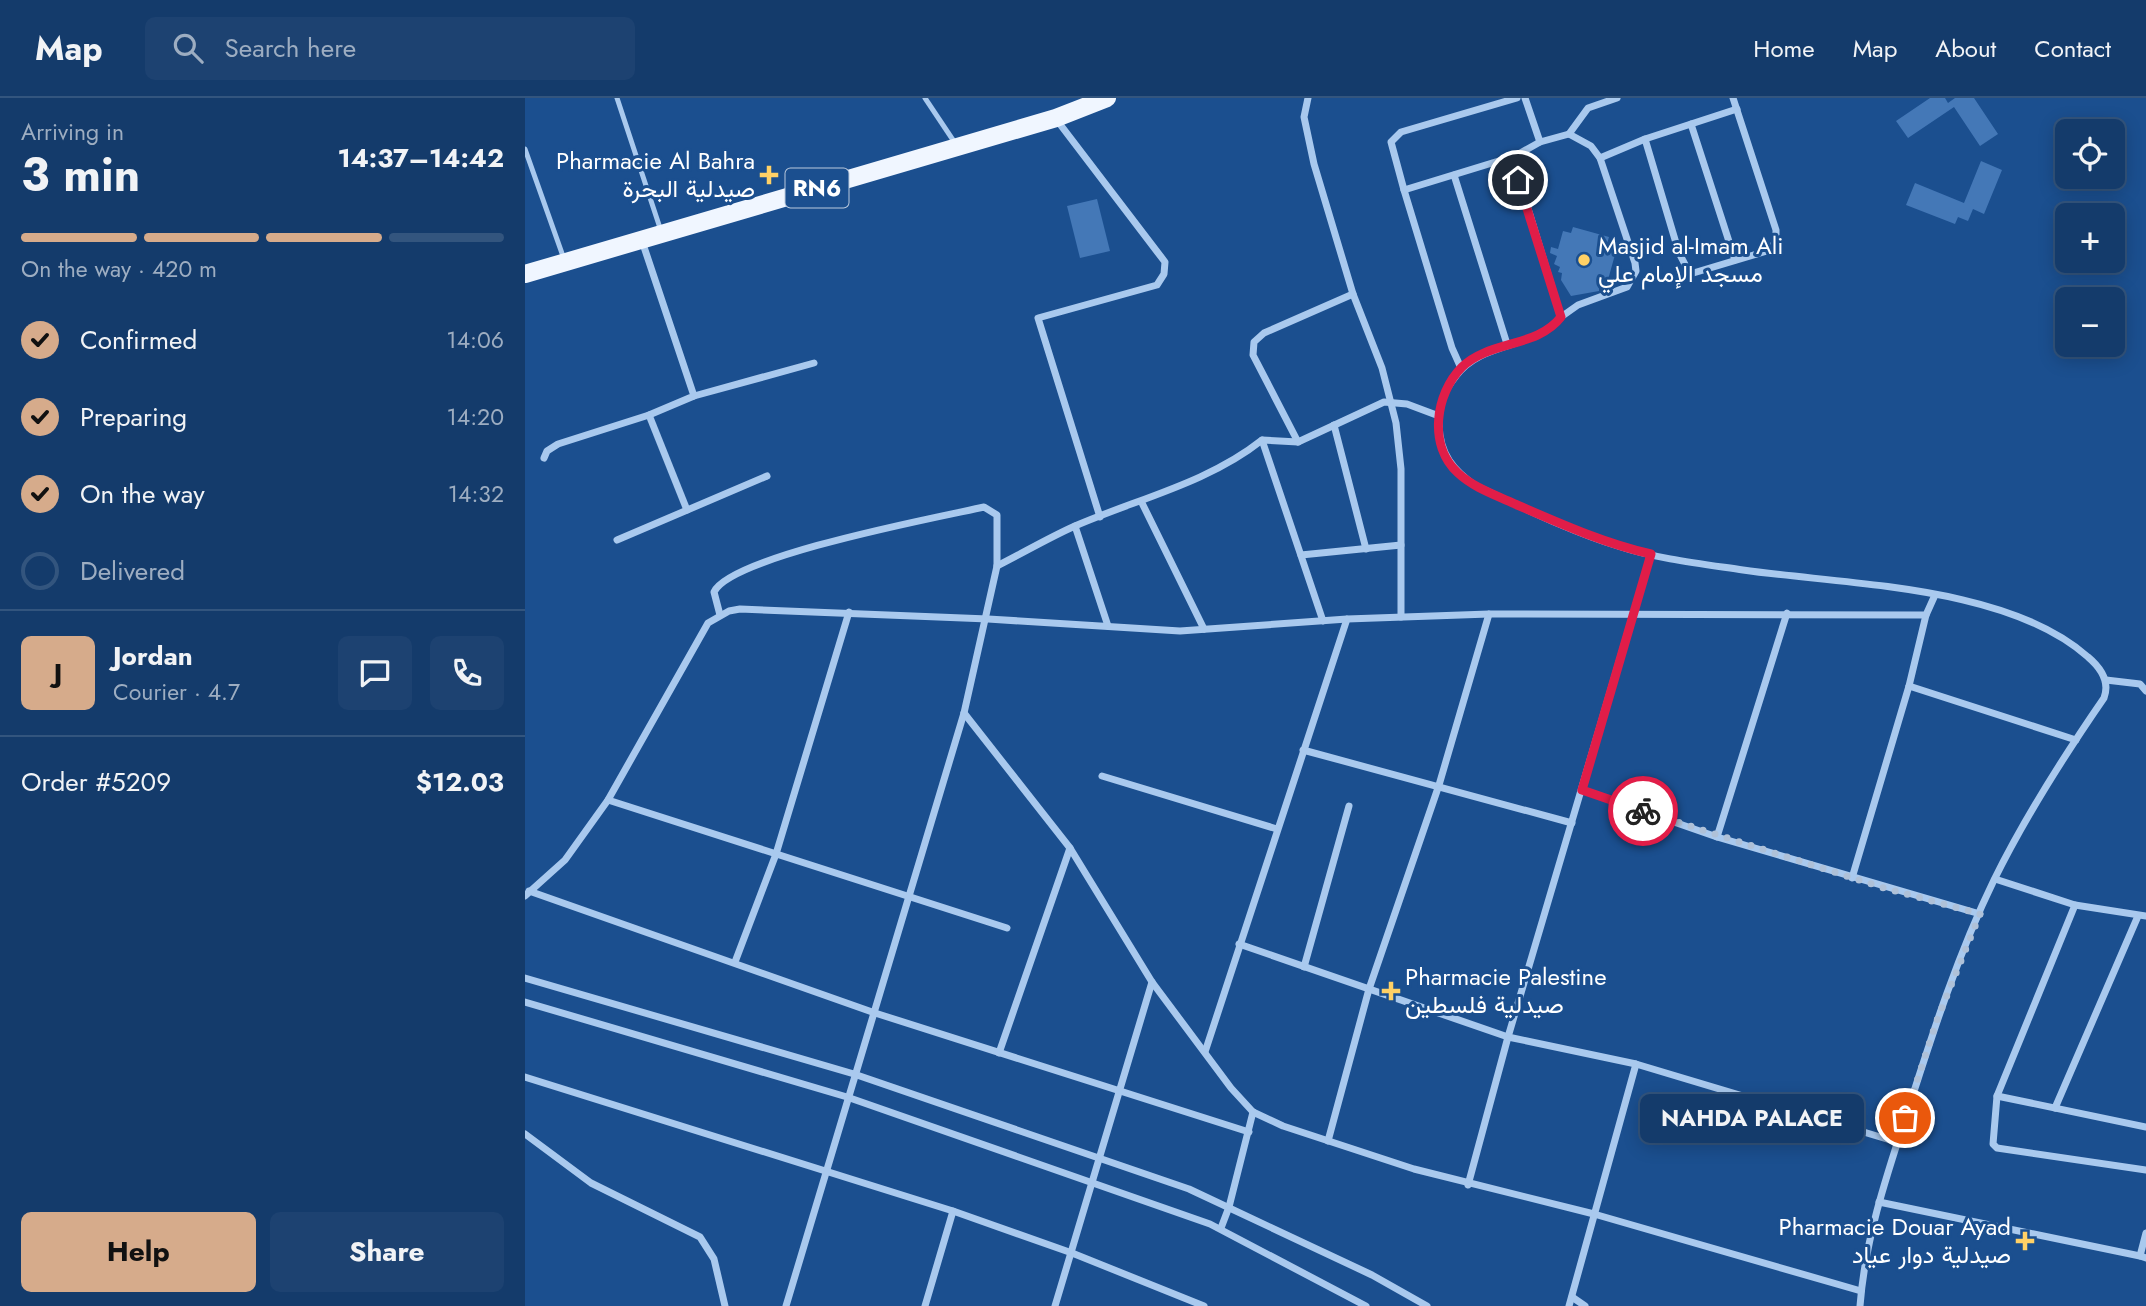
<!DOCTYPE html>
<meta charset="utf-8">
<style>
:root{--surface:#143b6b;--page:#1d4271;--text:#f1f3f6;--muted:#9dadc1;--line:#33557e;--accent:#d6ab8b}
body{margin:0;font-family:Jost,Vazirmatn,sans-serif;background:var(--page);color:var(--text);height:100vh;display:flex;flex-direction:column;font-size:26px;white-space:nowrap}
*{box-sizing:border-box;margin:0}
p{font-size:23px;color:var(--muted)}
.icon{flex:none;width:38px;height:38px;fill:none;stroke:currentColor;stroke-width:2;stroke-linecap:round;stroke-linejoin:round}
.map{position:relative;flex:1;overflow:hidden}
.details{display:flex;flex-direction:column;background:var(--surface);width:525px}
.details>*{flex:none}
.controls{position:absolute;left:1530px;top:21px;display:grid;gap:14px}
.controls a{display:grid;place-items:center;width:70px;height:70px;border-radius:10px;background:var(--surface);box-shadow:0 4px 18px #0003,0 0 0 2px var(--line);font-size:35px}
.pin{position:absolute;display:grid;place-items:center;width:60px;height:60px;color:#fff;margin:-30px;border:4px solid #fff;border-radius:50%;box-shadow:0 2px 7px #0007}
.courier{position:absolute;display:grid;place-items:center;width:70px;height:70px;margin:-35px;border:5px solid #e11d48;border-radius:50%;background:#fff;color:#222;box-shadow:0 2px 9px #0007}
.bubble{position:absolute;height:49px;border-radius:10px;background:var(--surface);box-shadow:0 4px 18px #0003,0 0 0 2px var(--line);font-size:23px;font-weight:700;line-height:49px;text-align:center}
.summary em{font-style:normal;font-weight:700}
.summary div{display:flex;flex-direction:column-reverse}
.summary{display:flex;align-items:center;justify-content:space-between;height:119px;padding:0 21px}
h1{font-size:46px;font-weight:700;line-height:52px}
.bar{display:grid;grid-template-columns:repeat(4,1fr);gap:10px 7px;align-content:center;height:84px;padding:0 21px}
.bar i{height:9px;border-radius:5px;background:var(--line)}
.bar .on{background:var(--accent)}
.bar p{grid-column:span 4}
.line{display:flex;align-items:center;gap:18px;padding:0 21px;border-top:2px solid var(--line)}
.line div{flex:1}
.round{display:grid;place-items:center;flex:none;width:74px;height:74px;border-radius:10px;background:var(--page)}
ol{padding:0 21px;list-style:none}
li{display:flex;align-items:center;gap:21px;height:77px}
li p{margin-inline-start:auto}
li .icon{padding:7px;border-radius:50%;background:var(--accent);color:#111;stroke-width:4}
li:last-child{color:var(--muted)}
li i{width:38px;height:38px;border:4px solid var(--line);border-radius:50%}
.cta{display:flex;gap:14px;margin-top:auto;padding:14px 21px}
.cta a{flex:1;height:80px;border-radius:10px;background:var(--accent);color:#111;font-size:28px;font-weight:700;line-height:80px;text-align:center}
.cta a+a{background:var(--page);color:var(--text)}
header{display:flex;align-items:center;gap:42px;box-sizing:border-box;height:98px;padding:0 35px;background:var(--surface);border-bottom:2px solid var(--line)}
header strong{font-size:33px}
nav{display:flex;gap:38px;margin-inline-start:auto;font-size:24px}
.search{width:490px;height:63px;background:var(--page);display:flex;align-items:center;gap:18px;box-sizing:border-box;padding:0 24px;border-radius:10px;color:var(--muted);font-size:26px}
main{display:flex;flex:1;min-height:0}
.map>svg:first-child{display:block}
.building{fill:#4478b7}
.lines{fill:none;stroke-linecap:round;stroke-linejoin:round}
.service{stroke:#a9c9ee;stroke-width:5}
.minor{stroke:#a9c9ee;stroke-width:7}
.primary{stroke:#f0f6ff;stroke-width:18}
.done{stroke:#afc1d8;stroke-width:7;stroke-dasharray:0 12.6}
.route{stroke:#e11d48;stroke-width:9}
.poi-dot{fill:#ffd166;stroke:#1b4f8f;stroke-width:2.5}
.labels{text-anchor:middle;stroke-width:6;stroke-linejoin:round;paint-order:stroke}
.shield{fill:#1b4f8f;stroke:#bbcadd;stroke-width:2}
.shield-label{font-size:23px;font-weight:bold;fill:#fff}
.poi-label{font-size:24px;fill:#fff;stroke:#1b4f8f;text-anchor:end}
</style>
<header>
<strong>Map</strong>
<div class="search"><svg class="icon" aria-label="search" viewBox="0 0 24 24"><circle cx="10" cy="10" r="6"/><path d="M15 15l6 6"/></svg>Search here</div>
<nav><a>Home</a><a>Map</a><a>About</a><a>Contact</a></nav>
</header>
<main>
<section class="details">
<div class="summary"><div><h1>3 min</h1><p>Arriving in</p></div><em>14:37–14:42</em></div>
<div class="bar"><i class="on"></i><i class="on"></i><i class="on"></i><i></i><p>On the way · 420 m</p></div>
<ol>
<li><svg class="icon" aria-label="check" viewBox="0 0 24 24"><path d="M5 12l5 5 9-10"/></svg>Confirmed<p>14:06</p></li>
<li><svg class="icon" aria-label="check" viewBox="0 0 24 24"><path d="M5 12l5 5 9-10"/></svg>Preparing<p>14:20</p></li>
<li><svg class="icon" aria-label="check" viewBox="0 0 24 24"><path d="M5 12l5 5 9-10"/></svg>On the way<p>14:32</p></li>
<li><i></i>Delivered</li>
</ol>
<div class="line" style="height:126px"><b class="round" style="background:var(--accent);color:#111">J</b><div><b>Jordan</b><p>Courier · 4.7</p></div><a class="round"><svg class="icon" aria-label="chat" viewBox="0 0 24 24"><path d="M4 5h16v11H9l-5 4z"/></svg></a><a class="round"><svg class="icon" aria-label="phone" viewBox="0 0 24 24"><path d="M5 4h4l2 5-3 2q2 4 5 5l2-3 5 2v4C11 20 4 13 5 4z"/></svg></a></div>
<div class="line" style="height:91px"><div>Order #5209</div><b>$12.03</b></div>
<div class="cta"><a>Help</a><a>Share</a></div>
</section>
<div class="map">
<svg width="1621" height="1208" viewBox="0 0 1621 1208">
<rect width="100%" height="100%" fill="#1b4f8f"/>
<g class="building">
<polygon points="1405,0 1420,0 1423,5 1430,0 1449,0 1473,36 1455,48 1429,9 1383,40 1371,23"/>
<polygon points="1456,63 1477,72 1459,116 1448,111 1443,123 1433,119 1430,126 1381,107 1390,85 1439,105"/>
<polygon points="572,101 585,153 555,160 542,108"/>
<polygon points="1048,129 1084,139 1081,149 1091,153 1081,189 1074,187 1074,193 1046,198 1036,182 1037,175 1033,174 1035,169 1029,166 1032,158 1025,155 1026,149 1033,151 1038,133 1046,135"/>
</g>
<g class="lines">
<g class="service">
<polyline points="92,0 136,133"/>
<polyline points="400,0 430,45"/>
<polyline points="0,51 39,161"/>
</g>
<g class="minor">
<polyline points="783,0 779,19 789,66 828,196 857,270 871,325 876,371 876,519"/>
<polyline points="1000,0 1015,44 1044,36 1066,48 1075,60 1110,165 1111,173 1102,189 1053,207 1036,219"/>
<polyline points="531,21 640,164 639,176 632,187 513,220 575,419"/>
<polyline points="1166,26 1210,162"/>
<polyline points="1044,36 1063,10 1092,0"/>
<polyline points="1120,41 1154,155 1165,176 1242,153 1251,144 1251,132 1208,0"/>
<path d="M1015,44L990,58L991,71L1036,219C1009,252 958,242 931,278C918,294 914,307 914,327C915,356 928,372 951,388C997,409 1044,433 1093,448C1132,461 1177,466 1218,472C1322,487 1482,487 1563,559C1576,570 1585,584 1579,600C1539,658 1500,719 1469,782C1433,856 1408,934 1383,1012C1362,1076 1340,1141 1335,1208"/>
<polyline points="990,58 879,92 866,44 876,34 992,0"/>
<polyline points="1075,60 1120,41 1212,11"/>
<polyline points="929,77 982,246"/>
<polyline points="879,92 927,250 936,270"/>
<polyline points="828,196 739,235 729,244 728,257 773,344 859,304 882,306 914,318"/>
<polyline points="169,298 289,265"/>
<polyline points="124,317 162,412"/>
<polyline points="809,327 841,451"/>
<polyline points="737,342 798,523"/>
<polyline points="19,360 22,353 33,346 124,317 169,298 117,143"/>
<polyline points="617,405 679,531"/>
<polyline points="550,428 583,528"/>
<polyline points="92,442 242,378"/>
<polyline points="776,457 876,447"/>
<path d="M472,468C498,455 523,440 550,428C612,401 683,385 737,342L773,344"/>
<path d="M195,517L189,494C206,458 414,419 459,409L472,417V468L439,615L261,1208"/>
<polyline points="1581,582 1615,586 1621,593"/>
<polyline points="1384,588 1551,642"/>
<polyline points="439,615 545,750 627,884 706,990 728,1014 758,1028 889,1071 1069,1116 1336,1193"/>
<polyline points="778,652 1047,725"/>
<polyline points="577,678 752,731"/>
<polyline points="1057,692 1192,739 1455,816"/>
<polyline points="83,702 482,830"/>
<polyline points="1192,739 1262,515"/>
<polyline points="1327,780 1384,588 1401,517"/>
<polyline points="1470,781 1550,807 1621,818"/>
<polyline points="4,793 350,915 724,1034"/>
<polyline points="0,798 40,762 83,702 183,525 204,513 215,511 463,521 655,533 822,521 964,516 1401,517 1410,497"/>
<polyline points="1550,807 1472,998 1468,1046 1472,1050 1621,1072"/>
<polyline points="714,846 983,939 1111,966 1372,1044"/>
<polyline points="210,864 251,756 324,514"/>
<polyline points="779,869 824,708"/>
<polyline points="0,880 329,976 664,1091 847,1177 902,1208"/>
<polyline points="0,904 322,999 685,1126 841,1208"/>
<polyline points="680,954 822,521"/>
<polyline points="474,955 545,750"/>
<polyline points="0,979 428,1113 547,1155 679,1208"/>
<polyline points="1472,998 1621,1029"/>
<polyline points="1530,1010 1613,818"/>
<polyline points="0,1036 66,1085 175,1139 189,1161 200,1208"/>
<polyline points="803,1043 844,891 914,687 964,516"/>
<polyline points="943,1087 983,939 1126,456"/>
<polyline points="1354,1104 1615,1158"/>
<polyline points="696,1130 704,1109 728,1014"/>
<polyline points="1621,1135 1615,1158 1621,1160"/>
<polyline points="1047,1199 1060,1208"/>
<polyline points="400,1208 428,1113"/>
<polyline points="530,1208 627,884"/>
<polyline points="1044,1208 1111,966"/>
</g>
<polyline class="primary" points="0,176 531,20 582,0"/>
</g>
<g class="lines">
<polyline class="done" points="1118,713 1359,790 1455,816 1412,922 1380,1020"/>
<path class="route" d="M993,82L1036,219C1012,250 965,242 937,269C910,296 903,348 933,375C949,390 971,397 990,406C1034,425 1078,445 1126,456L1057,692L1118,713"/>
</g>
<g class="poi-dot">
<path d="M240.5 66.5h7v7h7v7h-7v7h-7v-7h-7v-7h7z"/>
<circle cx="1059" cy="162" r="7"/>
<path d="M862.5 882.5h7v7h7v7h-7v7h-7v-7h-7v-7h7z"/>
<path d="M1496.5 1132.5h7v7h7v7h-7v7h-7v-7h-7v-7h7z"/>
</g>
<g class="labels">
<rect class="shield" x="260.5" y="70.5" width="63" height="39" rx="5"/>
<g class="shield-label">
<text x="292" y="98">RN6</text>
</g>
<g class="poi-label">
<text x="230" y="71">Pharmacie Al Bahra<tspan x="230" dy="28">صيدلية البحرة</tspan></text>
<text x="1073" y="156" text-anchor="start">Masjid al-Imam Ali<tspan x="1073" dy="28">مسجد الإمام علي</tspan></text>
<text x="880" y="887" text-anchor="start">Pharmacie Palestine<tspan x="880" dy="28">صيدلية فلسطين</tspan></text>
<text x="1486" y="1137">Pharmacie Douar Ayad<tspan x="1486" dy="28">صيدلية دوار عياد</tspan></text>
</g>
</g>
</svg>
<div class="controls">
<a><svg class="icon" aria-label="locate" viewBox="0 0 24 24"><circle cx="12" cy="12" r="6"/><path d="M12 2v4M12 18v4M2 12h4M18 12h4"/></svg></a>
<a>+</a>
<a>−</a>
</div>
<div class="pin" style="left:1380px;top:1020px;background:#ea580c"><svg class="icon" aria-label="bag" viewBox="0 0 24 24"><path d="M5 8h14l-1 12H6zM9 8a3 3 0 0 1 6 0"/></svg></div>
<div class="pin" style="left:993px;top:82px;background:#1f2937"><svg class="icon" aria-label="home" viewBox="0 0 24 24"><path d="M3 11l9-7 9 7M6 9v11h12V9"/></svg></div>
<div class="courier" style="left:1118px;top:713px"><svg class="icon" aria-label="bike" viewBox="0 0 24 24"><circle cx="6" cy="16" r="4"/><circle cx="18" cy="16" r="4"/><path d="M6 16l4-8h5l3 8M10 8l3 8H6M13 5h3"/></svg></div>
<div class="bubble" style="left:1115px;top:996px;width:224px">NAHDA PALACE</div>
</div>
</main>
